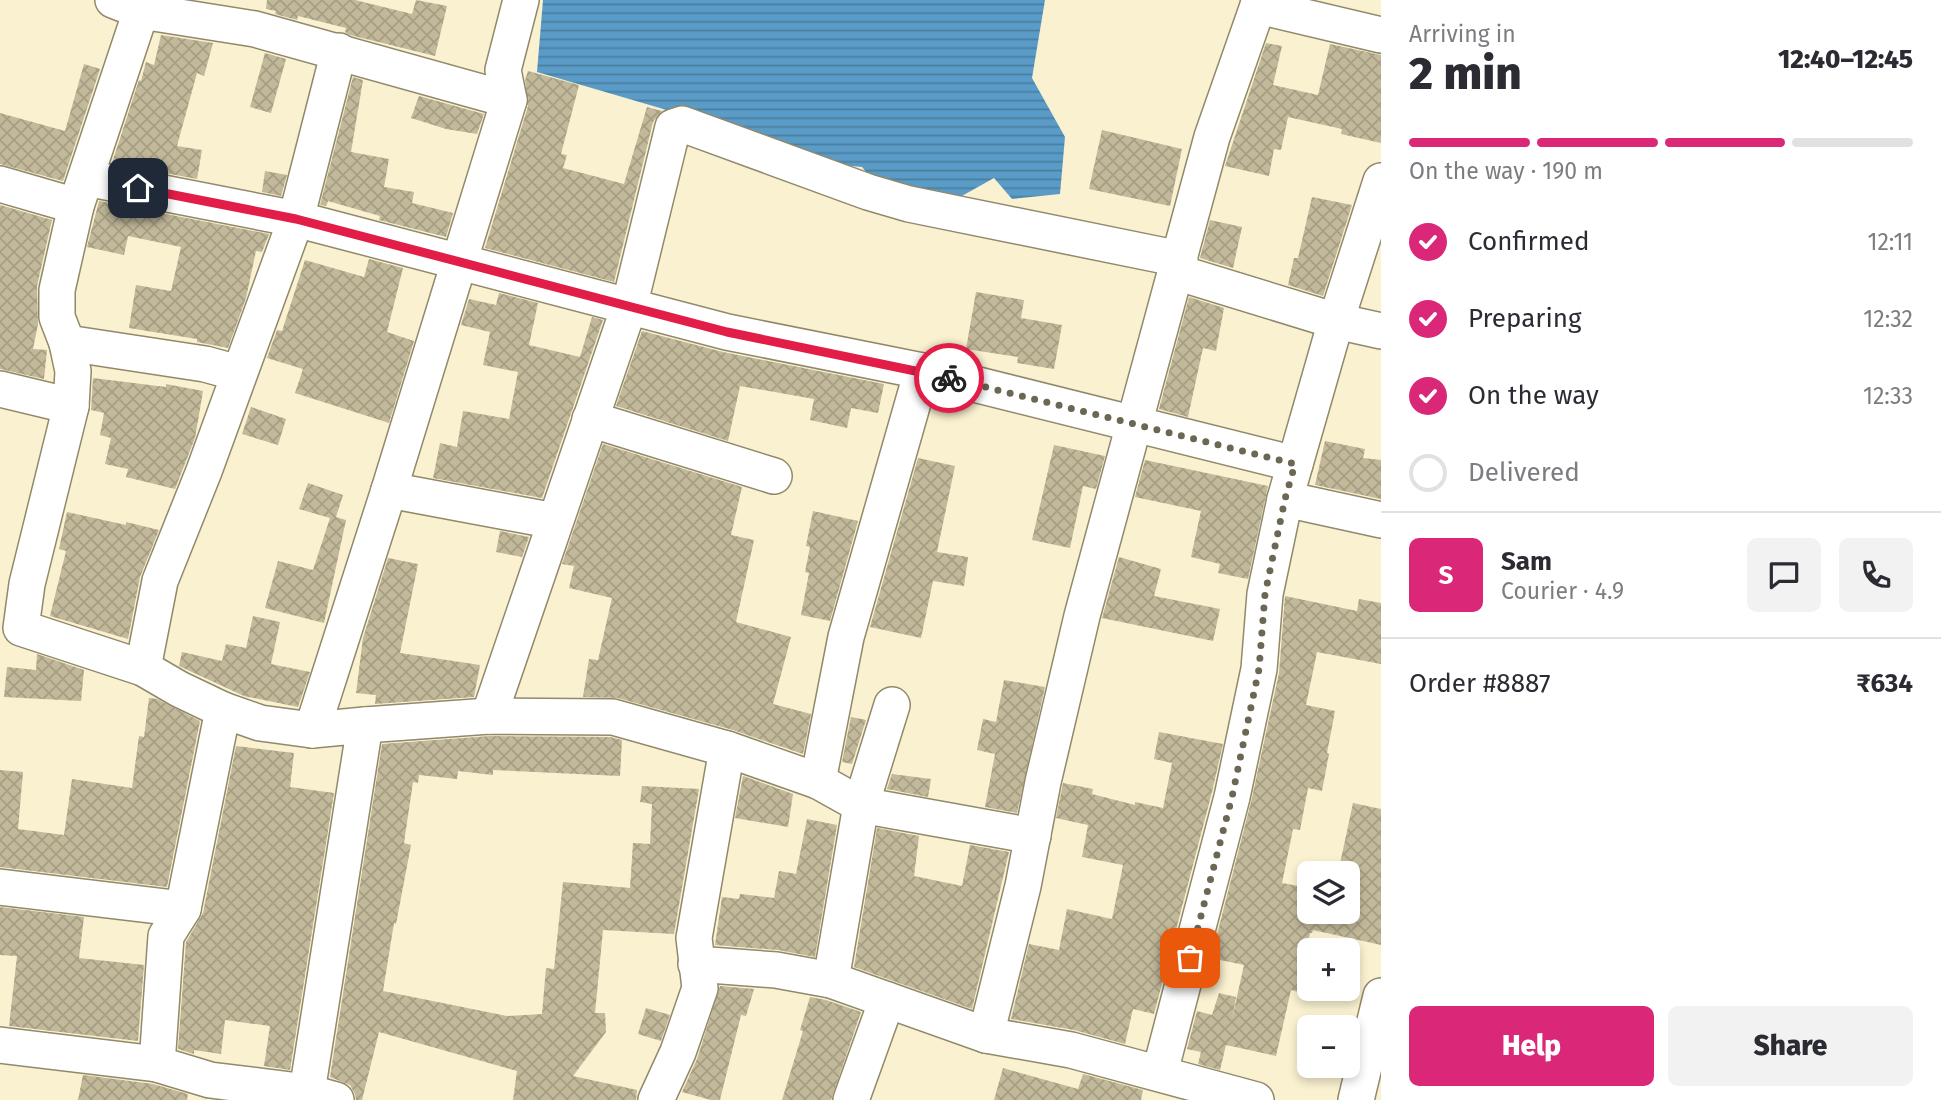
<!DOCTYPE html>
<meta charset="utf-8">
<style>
:root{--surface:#fff;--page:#f2f2f3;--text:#2b2b33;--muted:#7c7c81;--line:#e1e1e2;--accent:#db2777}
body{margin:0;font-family:"Fira Sans",sans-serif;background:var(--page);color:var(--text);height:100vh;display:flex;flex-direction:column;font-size:26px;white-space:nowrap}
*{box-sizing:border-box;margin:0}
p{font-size:23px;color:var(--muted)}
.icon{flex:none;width:38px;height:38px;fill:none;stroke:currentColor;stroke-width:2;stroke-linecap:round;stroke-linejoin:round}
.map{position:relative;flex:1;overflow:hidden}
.side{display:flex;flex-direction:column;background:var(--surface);width:560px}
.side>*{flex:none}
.buttons{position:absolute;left:1297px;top:861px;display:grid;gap:14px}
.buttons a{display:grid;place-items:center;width:63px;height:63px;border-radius:10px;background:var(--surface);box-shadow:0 4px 10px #0003;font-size:35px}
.pin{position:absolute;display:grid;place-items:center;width:60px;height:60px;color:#fff;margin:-30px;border-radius:14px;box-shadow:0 4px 10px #0006}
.courier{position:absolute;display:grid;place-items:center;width:70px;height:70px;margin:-35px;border:5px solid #e11d48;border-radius:50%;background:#fff;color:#222;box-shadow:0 2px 9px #0007}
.overview em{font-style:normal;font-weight:800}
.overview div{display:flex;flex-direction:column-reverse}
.overview{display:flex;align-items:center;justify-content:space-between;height:119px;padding:0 28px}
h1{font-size:46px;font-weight:800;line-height:52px}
.bar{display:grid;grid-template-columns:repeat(4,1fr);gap:10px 7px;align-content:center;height:84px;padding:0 28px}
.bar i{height:9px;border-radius:5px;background:var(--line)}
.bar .active{background:var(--accent)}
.bar p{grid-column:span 4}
.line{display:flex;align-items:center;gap:18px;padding:0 28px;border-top:2px solid var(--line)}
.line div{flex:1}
.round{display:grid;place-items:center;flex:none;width:74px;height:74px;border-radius:10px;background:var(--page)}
ol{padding:0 28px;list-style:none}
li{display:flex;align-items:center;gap:21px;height:77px}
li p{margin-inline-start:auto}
li .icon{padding:7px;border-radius:50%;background:var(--accent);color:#fff;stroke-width:4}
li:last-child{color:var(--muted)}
li i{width:38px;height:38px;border:4px solid var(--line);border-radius:50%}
.action{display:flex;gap:14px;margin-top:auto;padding:14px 28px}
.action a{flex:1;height:80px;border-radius:10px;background:var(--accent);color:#fff;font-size:28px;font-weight:800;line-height:80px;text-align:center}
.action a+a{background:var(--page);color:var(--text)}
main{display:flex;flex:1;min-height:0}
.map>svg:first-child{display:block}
.water{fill:url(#water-rules)}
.building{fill:url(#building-cross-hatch)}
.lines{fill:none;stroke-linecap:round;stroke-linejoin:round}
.minor-casing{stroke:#91896b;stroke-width:38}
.minor{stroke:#fff;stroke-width:35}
.done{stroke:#6c6753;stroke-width:7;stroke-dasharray:0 12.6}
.route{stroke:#e11d48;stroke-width:9}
</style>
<main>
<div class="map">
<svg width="1381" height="1100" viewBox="0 0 1381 1100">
<defs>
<pattern id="water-rules" width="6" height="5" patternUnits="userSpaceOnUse" patternTransform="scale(1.75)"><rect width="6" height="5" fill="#5a9cc7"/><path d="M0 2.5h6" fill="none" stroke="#4a7ea0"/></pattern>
<pattern id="building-cross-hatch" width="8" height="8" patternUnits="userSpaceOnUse" patternTransform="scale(1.75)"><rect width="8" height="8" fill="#c2b99a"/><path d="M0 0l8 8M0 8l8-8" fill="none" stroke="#a69e84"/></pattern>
</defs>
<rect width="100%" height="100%" fill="#faf1d0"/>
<polygon class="water" points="543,0 1045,0 1032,78 1065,137 1060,194 1012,199 994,178 935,211 888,198 862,167 786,160 769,140 537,72"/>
<g class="building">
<polygon points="267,0 355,0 412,14 416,0 447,6 435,56 350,35 345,32 346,28 298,16 297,20 275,14 276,11 266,9"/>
<polygon points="161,35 213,43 204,76 197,73 177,146 202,150 197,179 112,163 139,80 141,81 146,62 154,65"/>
<polygon points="1266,43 1282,46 1273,85 1318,95 1330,44 1381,55 1381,143 1341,134 1342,129 1288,117 1281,150 1274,149 1269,176 1225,166"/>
<polygon points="265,53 286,59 271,113 250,107"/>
<polygon points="84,64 100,69 63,181 0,164 0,113 65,131"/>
<polygon points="528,71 579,85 561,154 567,155 563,168 624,184 647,107 662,111 653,122 614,282 485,248 528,106 525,80"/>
<polygon points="353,77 363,80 351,152 389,159 384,187 414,192 412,203 453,213 446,237 379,220 380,216 328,201 326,206 320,205"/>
<polygon points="419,96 484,114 477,134 446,129 411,118"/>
<polygon points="1102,130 1182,149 1170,206 1089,189"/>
<polygon points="265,171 287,175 281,196 262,192"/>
<polygon points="1312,197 1352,205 1323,296 1288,285 1294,258 1298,258"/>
<polygon points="99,201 269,234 262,252 256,251 246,298 228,348 197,342 197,339 129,328 136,285 171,291 181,247 128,236 124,255 87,247"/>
<polygon points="0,205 52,220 37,286 38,324 33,349 47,350 44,379 0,369"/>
<polygon points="1210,220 1242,227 1233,268 1200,258"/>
<polygon points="369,259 403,268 387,332 414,341 389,423 295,393 303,369 267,358 277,330 282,331 305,260 364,277"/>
<polygon points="976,292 1024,300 1021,318 1062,325 1054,369 1017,363 1018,357 966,349"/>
<polygon points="499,293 538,303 529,345 580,357 592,317 603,320 542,498 433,478 440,443 457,447 463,411 509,419 518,372 483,365 490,332 461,325 469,299 496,305"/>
<polygon points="1189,297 1224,308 1216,351 1203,348 1188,417 1159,409"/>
<polygon points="642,331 723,352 884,384 878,413 851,408 847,428 810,420 814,399 740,386 728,441 616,406"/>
<polygon points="93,378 166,387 166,384 203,391 195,438 175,489 126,477 128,469 105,464 111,438 100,435 104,413 91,410"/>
<polygon points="251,407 286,419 278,445 242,434"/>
<polygon points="1325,441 1365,449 1363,458 1381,460 1381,499 1315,485"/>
<polygon points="603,444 742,487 731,535 754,540 736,622 791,637 773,704 811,714 803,754 733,730 618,698 583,697 589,659 598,660 612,598 569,588 574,566 562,564"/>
<polygon points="1054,445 1105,456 1096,489 1083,486 1070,548 1032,540"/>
<polygon points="918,458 955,466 937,552 968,557 964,586 933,581 921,638 870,627"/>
<polygon points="1145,460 1268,486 1248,579 1218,573 1220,564 1191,557 1201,511 1135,497"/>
<polygon points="308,483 343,495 336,517 346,520 324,623 265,608 278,561 313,570 330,518 299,509"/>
<polygon points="813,511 858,521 830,621 801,615 809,573 805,572 810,547 806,546"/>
<polygon points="67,512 126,525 126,522 159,530 140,577 128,639 50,616 66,551 59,549"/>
<polygon points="500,531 529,537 522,557 496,552"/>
<polygon points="1119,557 1161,569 1154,596 1220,609 1213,641 1102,618"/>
<polygon points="388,558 418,564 400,653 480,665 474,697 375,704 376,695 356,693 363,638"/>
<polygon points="1285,596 1357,611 1359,599 1381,603 1381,664 1317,652 1306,705 1335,711 1327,753 1329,754 1322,791 1308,788 1300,830 1293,829 1282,883 1309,888 1309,912 1348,912 1348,873 1338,873 1353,803 1381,809 1381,945 1313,930 1312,933 1310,933 1298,992 1291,990 1276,1056 1226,1045 1220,1070 1198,1064 1201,1052 1187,1049 1197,1011 1212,1015 1219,993 1236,997 1232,1019 1244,965 1211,958 1251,802 1279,673"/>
<polygon points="253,616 280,622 271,664 310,672 298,707 244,696 179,666 182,652 222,661 226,644 246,648"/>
<polygon points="37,654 84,670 81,701 4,697 7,667 36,670"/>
<polygon points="1004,680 1045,687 1017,813 985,807 995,754 977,750 983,719 996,722"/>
<polygon points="149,698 157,699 200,721 167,887 0,867 0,770 23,772 18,829 64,835 72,779 132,788 139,736 144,737"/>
<polygon points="851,717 866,720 852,764 842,762"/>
<polygon points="1159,732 1223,744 1212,792 1154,1014 1133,1009 1125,1044 1074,1030 1011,1019 1029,944 1059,950 1067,909 1112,919 1123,865 1082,857 1088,825 1056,818 1063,783 1093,789 1092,794 1135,805 1135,802 1163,808 1172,763 1154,759"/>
<polygon points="490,736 610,737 622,740 620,776 493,770 493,775 458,771 457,779 419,775 418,783 413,782 404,843 411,845 396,924 394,923 383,991 507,1016 542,1014 546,968 554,969 563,882 630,888 633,843 650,844 652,804 640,802 642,786 699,789 674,934 603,930 595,1013 605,1013 606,1032 573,1076 637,1090 636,1100 513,1100 517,1071 379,1032 362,1100 356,1100 355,1094 350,1085 330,1077 382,744"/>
<polygon points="236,746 294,753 290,787 334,793 290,1070 264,1066 270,1026 225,1020 221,1054 194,1050 194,1054 178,1049 186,942 203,913"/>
<polygon points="892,774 931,779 928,797 887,789"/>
<polygon points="743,776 793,794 788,827 735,818"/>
<polygon points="807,819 837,825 815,957 778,950 715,945 722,897 739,899 740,894 774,898 779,871 796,874"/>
<polygon points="877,828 919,836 914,876 962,886 970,845 1009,852 972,1009 854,967"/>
<polygon points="0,907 84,917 79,958 144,965 138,1041 9,1026 17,956 0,955"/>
<polygon points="720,986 754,989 746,1016 741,1015 720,1100 711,1100 682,1092 697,1059"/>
<polygon points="810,997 826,1000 861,1012 831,1100 782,1100 803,1031 800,1030"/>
<polygon points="646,1008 670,1015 661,1041 638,1034"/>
<polygon points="1003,1068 1078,1089 1083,1074 1143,1090 1141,1100 994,1100"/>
<polygon points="83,1075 153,1084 188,1094 187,1100 78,1100"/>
</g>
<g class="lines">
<g class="minor-casing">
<g id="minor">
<polyline points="113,0 141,11 76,206 57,290 57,317 67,343 73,371 71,406 27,584 21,628 143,668 179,689 223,710 260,723 312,730"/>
<polyline points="1258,6 1381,35"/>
<polyline points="141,11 255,29 509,100"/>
<polyline points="86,178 296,219 727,332 922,371 1295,464"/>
<polyline points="0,184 76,206"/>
<polyline points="1176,272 1336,321 1381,331"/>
<polyline points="67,343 205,364 238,373"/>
<polyline points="922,371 846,637 818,781 861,805 1033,836"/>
<polyline points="0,389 71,406"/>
<polyline points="590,419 774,476"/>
<polyline points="389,490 555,521"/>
<polyline points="1285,499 1381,520"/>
<polyline points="143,668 160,581 204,471 296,219 339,51"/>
<polyline points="489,716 629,307 673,127 682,124 868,192 909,204 1180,259"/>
<polyline points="365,725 489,716 613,717 727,749 818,781"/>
<polyline points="0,887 183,909"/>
<polyline points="696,964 776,970 831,980 986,1035 1071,1050 1256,1100"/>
<polyline points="831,980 861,805 892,705"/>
<polyline points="986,1035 1023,886 1043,782 1082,616 1212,137 1260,0"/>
<polyline points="0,1045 157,1064 210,1080 307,1092 336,1100"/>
<polyline points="157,1064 166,936 183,909 223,710"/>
<polyline points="1160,1072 1232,797 1259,669 1265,594 1285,499 1336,321 1381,181"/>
<polyline points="307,1092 365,725 312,730 389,490 509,100 503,70 521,0"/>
<polyline points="656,1100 678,1052 700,988 694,938 727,749"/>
<polyline points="851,1100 887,1000"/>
<polyline points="1356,1100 1381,996"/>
</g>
</g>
<use href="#minor" class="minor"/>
</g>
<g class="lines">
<polyline class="done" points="949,378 1295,464 1285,499 1265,594 1259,669 1232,797 1190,958"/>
<polyline class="route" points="138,188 296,219 727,332 949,378"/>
</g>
</svg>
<div class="buttons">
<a><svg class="icon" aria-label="layers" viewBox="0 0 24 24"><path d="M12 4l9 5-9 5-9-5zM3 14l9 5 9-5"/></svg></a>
<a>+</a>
<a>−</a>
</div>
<div class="pin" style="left:1190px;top:958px;background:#ea580c"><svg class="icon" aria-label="bag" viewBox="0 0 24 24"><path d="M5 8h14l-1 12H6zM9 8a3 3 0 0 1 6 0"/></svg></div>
<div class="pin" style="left:138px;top:188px;background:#1f2937"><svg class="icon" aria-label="home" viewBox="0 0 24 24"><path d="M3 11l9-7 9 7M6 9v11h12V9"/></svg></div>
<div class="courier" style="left:949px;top:378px"><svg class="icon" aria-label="bike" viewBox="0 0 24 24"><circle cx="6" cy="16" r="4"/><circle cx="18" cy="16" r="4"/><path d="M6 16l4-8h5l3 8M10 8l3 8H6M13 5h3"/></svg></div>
</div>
<section class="side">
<div class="overview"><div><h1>2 min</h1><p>Arriving in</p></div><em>12:40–12:45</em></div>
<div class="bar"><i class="active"></i><i class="active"></i><i class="active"></i><i></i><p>On the way · 190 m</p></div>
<ol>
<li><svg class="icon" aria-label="check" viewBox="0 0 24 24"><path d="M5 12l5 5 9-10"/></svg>Confirmed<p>12:11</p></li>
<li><svg class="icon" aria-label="check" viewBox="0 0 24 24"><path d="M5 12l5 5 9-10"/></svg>Preparing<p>12:32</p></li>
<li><svg class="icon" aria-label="check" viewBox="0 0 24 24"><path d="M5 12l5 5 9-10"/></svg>On the way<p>12:33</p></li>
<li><i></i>Delivered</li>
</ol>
<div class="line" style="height:126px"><b class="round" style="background:var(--accent);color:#fff">S</b><div><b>Sam</b><p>Courier · 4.9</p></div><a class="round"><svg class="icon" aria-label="chat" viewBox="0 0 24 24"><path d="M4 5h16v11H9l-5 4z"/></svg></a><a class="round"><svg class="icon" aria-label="phone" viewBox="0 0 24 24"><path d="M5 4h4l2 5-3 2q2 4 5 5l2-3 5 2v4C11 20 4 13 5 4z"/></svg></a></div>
<div class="line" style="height:91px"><div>Order #8887</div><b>₹634</b></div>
<div class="action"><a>Help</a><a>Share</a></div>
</section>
</main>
